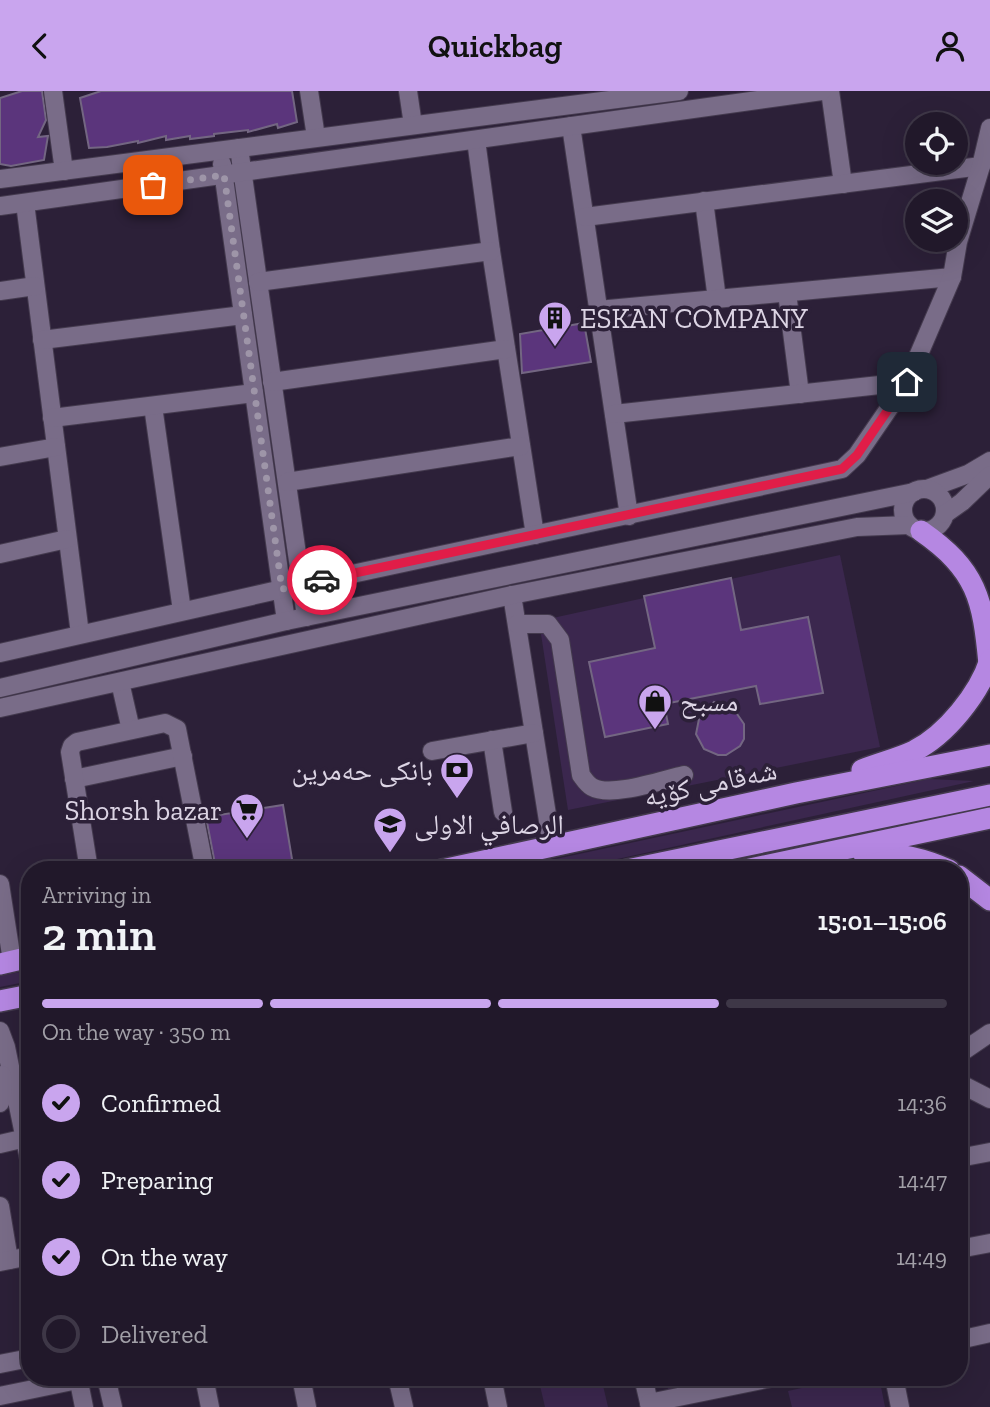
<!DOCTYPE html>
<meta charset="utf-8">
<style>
:root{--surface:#21182a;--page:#292132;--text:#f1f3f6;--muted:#a2a0a8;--line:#3e3747;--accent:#c9a5ee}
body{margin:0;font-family:"Zilla Slab","Noto Naskh Arabic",serif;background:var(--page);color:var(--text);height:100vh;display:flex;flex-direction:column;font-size:26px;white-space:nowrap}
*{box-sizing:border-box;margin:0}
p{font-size:23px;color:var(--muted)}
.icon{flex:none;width:38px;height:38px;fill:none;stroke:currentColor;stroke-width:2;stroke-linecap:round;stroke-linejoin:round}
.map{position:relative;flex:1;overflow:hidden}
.sheet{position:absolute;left:21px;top:770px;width:947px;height:525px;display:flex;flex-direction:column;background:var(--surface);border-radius:28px;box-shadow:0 7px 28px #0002,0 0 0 2px var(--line)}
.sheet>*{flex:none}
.tools{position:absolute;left:905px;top:21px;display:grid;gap:14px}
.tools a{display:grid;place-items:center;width:63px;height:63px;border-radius:50%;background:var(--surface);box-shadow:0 7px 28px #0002,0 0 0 2px var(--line);font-size:35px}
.pin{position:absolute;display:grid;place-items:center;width:60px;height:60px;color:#fff;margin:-30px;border-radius:14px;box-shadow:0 4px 10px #0006}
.courier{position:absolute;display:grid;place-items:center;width:70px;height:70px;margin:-35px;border:5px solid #e11d48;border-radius:50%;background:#fff;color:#222;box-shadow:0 2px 9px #0007}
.headline em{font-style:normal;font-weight:600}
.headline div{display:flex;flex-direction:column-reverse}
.headline{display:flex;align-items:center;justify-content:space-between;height:119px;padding:0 21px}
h1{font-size:46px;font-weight:600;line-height:52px}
.bar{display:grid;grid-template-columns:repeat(4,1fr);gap:10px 7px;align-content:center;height:84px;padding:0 21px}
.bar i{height:9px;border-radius:5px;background:var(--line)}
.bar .selected{background:var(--accent)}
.bar p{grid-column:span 4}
ol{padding:0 21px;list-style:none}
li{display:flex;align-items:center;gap:21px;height:77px}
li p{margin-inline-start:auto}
li .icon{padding:7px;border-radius:50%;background:var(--accent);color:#111;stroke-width:4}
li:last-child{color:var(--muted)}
li i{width:38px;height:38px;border:4px solid var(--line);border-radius:50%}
header{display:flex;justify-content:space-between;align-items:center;height:91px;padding:0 21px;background:var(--accent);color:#111;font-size:32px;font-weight:600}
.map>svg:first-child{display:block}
.green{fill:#3b274e}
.building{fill:#5b357c;stroke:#736682;stroke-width:2}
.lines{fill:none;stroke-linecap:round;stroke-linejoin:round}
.minor-casing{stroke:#443a4e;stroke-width:20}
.highway-casing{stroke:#443a4e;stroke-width:24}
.minor{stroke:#796c88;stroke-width:18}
.highway{stroke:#b587e2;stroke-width:21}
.done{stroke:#9e95a8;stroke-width:7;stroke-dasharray:0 12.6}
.route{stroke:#e11d48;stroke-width:9}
.labels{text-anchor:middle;stroke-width:7;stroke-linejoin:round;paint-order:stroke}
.poi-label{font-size:28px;fill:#dcd4e4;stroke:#2c2038;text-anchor:start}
.street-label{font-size:28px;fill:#dcd4e4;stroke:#2c2038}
</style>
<header><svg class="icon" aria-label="back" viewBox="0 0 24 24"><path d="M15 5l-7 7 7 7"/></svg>Quickbag<svg class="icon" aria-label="person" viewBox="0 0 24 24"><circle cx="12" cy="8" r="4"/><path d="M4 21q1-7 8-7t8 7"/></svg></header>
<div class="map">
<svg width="990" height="1316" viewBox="0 0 990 1316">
<rect width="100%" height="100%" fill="#2c2038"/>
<g class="green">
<polygon points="840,464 880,656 568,719 539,530"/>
<polygon points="929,688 974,690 567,779 504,779"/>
<polygon points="30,879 30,890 0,896 0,885"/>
<polygon points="538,1286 601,1286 608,1316 545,1316"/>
<polygon points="665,1286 745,1286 669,1303"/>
<polygon points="851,1286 879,1286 885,1316 792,1316 788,1300"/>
</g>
<g class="building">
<polygon points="22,0 42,0 46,29 38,46 48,45 44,69 11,75 0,73 0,7"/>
<polygon points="101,0 292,0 297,31 278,37 277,33 248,41 248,39 214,43 214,45 190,48 190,45 166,49 166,45 138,52 138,50 107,56 89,57 80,7"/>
<polygon points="584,232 591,271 522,282 520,243"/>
<polygon points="731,487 741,539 808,526 823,602 760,613 756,595 664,613 668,633 605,646 589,571 655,557 644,505"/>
<polygon points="714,611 735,620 744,633 744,648 740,655 726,664 718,664 704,658 696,643 699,628"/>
<polygon points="283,714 293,774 222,779 222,772 215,773 206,726"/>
</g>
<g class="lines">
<g class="minor-casing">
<g id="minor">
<polyline points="53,0 64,80"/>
<polyline points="309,0 316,46"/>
<polyline points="408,0 413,34"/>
<polyline points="830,0 843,93"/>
<polyline points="571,35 629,425"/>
<polyline points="476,49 491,160 535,444"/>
<polyline points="239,57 306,526"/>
<polyline points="222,73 286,530"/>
<polyline points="0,88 679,0"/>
<polyline points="704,110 717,208"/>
<polyline points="25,112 80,543"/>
<polyline points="0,115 822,0"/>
<polyline points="585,126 981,75"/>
<polyline points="258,191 491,160"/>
<polyline points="0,200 35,195"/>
<polyline points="787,202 800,303"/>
<polyline points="598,219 952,186"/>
<polyline points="42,249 243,224"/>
<polyline points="272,291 506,258"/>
<polyline points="153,315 182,520"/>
<polyline points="614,323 907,291"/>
<polyline points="52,327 254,302"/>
<polyline points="0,366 56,356"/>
<polyline points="287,391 521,355"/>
<polyline points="927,398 968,383 990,370"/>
<circle cx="924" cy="419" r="21"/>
<polyline points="945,423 962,411 990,384"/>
<polyline points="0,463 67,448"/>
<polyline points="512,504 552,755"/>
<path d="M517,533H548L560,549L581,684C584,688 587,693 592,696C611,707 662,689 684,684"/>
<polyline points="0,562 282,498 842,378 857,364 907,291 952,186 958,151 981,75 990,37"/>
<polyline points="120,591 131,639"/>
<polyline points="0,597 286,530 914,401"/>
<polyline points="0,617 512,504 857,436 909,434"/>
<polyline points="492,649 503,721"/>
<polyline points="432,660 534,642"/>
<polyline points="74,688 183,665"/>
<polyline points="89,779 70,661 72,655 77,651 165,632 177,638 205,779"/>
<polyline points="0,793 12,870"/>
<polyline points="0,940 6,956 30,1073"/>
<polyline points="959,963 990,942"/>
<polyline points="959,992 990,1008"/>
<polyline points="0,1012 3,1001 2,984"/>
<polyline points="0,1053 30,1046"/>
<polyline points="959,1067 990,1061"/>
<polyline points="0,1115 9,1169"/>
<polyline points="959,1158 990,1152"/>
<polyline points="0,1171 30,1165"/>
<polyline points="959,1249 990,1242"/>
<polyline points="0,1273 30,1267"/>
<polyline points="78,1286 84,1316"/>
<polyline points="106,1286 113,1316"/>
<polyline points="204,1286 210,1316"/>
<polyline points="301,1286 307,1316"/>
<polyline points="397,1286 404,1316"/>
<polyline points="492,1286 498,1316"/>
<polyline points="643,1286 650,1316"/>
<polyline points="894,1286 900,1316"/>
<polyline points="0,1305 92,1286"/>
<polyline points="649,1312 776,1286"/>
</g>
</g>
<g class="highway-casing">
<g id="highway">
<path d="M921,440C977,479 983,508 989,573"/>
<path d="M862,679C879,672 897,668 914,660C946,644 979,603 990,569"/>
<path d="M863,762C893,761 921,766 949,779"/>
<polyline points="442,779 796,702 990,664"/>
<polyline points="627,779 990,704"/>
<polyline points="745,779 990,727"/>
<polyline points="959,785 990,809"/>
<polyline points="0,873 30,866"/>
<polyline points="0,910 30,904"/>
</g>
</g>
<use href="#minor" class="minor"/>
<use href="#highway" class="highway"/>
</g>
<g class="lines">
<polyline class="done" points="153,94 224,84 282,498 322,489"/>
<polyline class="route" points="322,489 842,378 857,364 907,291"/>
</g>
<defs>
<g id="building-pin" transform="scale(1.75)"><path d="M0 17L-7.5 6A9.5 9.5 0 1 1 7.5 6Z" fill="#c9a5ee" stroke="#2c2038"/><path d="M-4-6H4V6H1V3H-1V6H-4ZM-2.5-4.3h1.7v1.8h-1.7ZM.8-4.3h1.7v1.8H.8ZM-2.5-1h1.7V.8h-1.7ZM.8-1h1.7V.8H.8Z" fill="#111"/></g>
<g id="shop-pin" transform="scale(1.75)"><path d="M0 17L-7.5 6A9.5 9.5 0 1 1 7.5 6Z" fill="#c9a5ee" stroke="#2c2038"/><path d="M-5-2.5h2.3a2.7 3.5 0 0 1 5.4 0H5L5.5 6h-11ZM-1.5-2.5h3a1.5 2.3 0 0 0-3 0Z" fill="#111"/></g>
<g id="bank-pin" transform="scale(1.75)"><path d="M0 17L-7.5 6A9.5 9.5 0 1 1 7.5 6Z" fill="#c9a5ee" stroke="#2c2038"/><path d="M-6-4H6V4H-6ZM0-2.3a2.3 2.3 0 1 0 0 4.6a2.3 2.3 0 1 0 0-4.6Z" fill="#111"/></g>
<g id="supermarket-pin" transform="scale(1.75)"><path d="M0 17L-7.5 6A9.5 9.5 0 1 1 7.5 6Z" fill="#c9a5ee" stroke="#2c2038"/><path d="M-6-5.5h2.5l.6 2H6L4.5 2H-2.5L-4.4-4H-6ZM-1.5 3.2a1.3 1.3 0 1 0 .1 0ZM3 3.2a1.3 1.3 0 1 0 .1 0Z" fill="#111"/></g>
<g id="school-pin" transform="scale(1.75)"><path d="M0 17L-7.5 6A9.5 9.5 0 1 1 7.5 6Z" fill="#c9a5ee" stroke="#2c2038"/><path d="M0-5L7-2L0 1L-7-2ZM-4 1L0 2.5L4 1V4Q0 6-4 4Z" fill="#111"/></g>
</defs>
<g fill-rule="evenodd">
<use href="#building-pin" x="555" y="227"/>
<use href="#shop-pin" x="655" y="610"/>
<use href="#bank-pin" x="457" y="679"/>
<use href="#supermarket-pin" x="247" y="719"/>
<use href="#school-pin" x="390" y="733"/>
</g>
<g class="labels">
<g class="poi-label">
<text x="580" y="237">ESKAN COMPANY</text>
<text x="680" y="620">مسبح</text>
<text x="433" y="689" text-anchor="end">بانكی حه‌مرین</text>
<text x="222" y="729" text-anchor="end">Shorsh bazar</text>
<text x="414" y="743">الرصافي الاولى</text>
</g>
<g class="street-label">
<text transform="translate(710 692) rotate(-12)" y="10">شەقامی کۆیە</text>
</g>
</g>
</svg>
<div class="tools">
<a><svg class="icon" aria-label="locate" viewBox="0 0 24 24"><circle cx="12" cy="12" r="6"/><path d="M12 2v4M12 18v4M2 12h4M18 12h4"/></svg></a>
<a><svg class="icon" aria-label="layers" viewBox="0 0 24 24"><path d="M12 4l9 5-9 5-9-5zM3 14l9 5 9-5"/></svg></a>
</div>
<div class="pin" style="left:153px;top:94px;background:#ea580c"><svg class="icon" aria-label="bag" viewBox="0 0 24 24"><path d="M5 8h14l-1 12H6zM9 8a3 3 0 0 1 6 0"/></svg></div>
<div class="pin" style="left:907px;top:291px;background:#1f2937"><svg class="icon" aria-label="home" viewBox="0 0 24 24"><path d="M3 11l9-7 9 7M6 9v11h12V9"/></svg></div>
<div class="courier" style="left:322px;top:489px"><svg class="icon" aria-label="car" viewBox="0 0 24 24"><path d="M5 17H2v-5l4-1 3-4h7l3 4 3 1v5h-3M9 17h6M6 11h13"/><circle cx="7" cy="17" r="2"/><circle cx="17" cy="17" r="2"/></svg></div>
<section class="sheet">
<div class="headline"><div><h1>2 min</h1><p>Arriving in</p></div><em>15:01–15:06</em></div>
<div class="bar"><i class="selected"></i><i class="selected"></i><i class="selected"></i><i></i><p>On the way · 350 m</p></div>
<ol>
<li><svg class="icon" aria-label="check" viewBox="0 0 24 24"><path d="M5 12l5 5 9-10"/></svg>Confirmed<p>14:36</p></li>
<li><svg class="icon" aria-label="check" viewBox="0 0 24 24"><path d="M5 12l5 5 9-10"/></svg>Preparing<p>14:47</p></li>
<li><svg class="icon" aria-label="check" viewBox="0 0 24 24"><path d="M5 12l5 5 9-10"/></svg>On the way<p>14:49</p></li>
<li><i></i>Delivered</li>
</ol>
</section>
</div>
